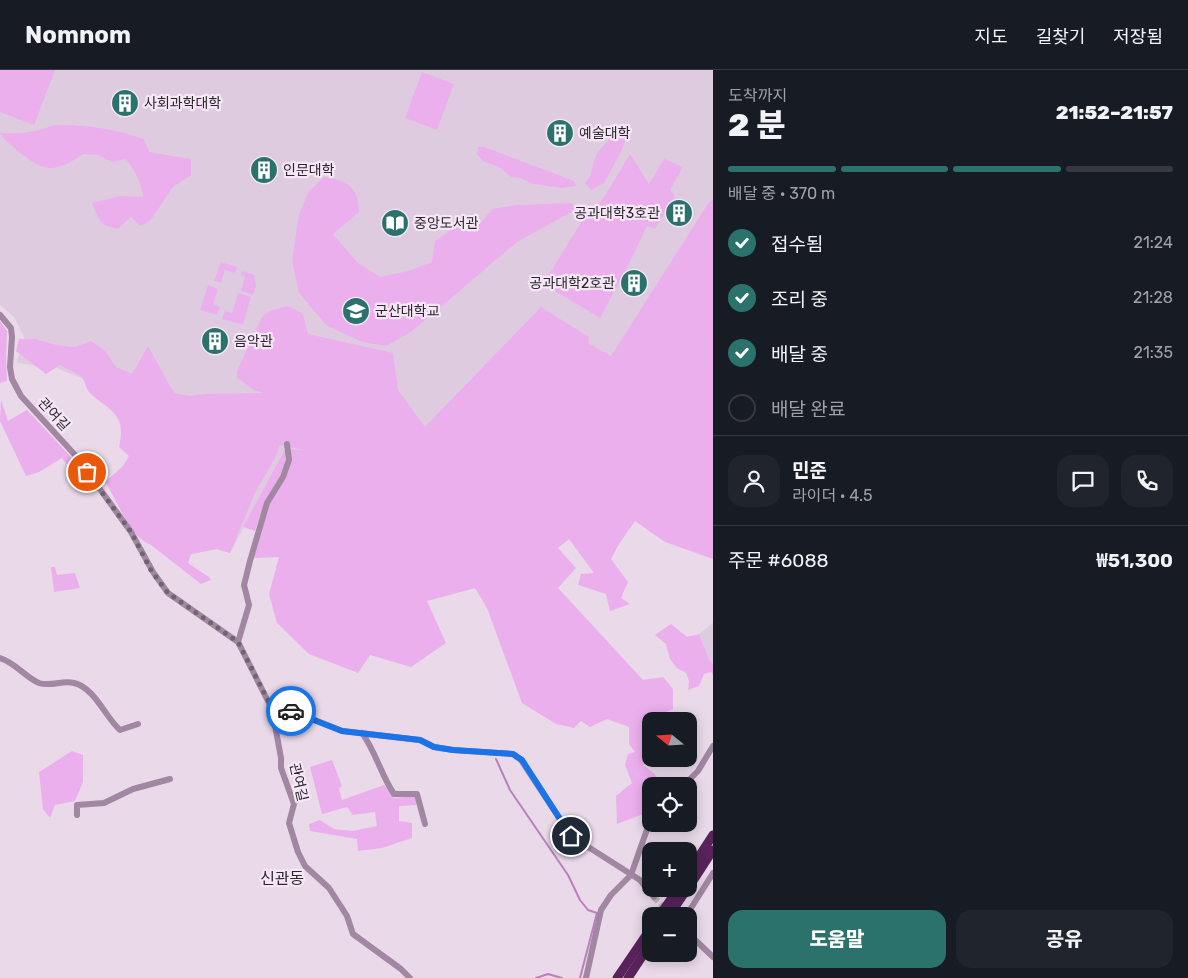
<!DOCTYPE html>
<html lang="ko">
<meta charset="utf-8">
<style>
:root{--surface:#171b24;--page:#20242c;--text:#f1f3f6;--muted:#9ea1a6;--line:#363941;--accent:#2a726b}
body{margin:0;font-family:Rubik,"Noto Sans KR",sans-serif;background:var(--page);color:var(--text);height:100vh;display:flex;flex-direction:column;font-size:19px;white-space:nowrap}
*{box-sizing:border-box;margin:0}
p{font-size:16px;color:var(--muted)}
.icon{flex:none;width:28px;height:28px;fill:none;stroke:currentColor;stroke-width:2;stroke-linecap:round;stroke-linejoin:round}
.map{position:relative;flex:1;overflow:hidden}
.side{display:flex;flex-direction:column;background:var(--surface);width:475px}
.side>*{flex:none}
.needle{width:32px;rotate:288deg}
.buttons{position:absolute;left:642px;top:642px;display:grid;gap:10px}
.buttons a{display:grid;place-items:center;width:55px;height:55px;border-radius:10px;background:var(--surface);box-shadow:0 2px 12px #0003;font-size:25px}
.pin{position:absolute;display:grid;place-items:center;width:42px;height:42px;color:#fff;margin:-21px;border:2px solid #fff;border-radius:50%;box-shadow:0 1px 5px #0007}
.courier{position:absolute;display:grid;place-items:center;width:50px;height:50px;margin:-25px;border:4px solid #1a73e8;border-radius:50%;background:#fff;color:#222;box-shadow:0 1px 6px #0007}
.head em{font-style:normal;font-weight:800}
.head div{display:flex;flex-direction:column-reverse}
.head{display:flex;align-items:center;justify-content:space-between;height:85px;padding:0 15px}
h1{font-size:32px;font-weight:800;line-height:38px}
.bar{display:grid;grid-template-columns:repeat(4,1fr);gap:8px 5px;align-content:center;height:60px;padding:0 15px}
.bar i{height:6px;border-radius:4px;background:var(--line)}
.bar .selected{background:var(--accent)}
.bar p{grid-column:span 4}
.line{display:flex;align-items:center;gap:12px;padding:0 15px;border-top:1px solid var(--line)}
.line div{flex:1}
.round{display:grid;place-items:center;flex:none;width:52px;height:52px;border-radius:15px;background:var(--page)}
ol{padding:0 15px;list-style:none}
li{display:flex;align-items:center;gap:15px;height:55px}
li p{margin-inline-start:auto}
li .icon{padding:5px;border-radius:50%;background:var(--accent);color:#fff;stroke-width:4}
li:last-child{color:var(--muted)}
li i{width:28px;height:28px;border:2px solid var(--line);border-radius:50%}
.action{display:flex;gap:10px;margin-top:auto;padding:10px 15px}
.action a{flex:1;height:58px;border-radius:15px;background:var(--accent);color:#fff;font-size:20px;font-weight:800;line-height:58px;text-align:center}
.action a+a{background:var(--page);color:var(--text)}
header{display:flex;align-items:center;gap:30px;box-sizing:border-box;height:70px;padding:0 25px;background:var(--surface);border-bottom:1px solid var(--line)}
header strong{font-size:24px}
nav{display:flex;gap:28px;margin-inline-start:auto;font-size:18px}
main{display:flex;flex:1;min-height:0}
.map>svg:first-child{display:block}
.built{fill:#dfcbdf}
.green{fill:#ecafee}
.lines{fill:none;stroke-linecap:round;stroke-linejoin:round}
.stream{stroke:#ba80bd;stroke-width:2}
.minor-tunnel{stroke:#c3b5c3;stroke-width:6;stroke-dasharray:6 3;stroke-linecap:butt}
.minor{stroke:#a187a2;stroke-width:6}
.highway{stroke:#58235b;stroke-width:9}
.done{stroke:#6f656f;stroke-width:5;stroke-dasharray:0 9}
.route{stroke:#1a73e8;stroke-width:6}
.labels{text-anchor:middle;stroke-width:4.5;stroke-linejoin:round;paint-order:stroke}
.poi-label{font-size:14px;fill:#2d272d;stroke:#f6e7f7;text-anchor:start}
.street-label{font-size:14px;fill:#2d272d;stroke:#f6e7f7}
.quarter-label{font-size:16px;fill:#2d272d;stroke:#f6e7f7}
</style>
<header>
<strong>Nomnom</strong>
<nav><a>지도</a><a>길찾기</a><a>저장됨</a></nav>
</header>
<main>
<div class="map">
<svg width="713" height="908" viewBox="0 0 713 908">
<rect width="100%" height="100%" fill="#e9d9e9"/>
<g class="built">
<polygon points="0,0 713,0 713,233 603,347 312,382 285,379 230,483 217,479 191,484 144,382 92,314 86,310 57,298 17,293 24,267 14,247 0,235"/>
<polygon points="713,553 713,594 710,591 699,564"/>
</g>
<g class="green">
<polygon points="0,0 55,0 34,55 0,42"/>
<polygon points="422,2 454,14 437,60 405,48"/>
<path d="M54,55C88,55 111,58 144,69L149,82L191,89V105L173,117L150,151L140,156L131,147L118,159C99,155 99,151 92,133L120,126L143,127C141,112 135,101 126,89L112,92L98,85L83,84C73,91 61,99 48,98C34,96 9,75 0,64V63C23,64 33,63 54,55Z"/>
<path d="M623,56L626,68L622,80L604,113L591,120L585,113C591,107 591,103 593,94C595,85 602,76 609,70L604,64Z"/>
<polygon points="478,77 484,77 574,111 576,116 561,118 534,114 520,108 511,107 499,97 483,91 477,84"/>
<polygon points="630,84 649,114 664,89 683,97 670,120 675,126 655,159 647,156 631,190 600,248 543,214 587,143 603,129"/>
<path d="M324,107C347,111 359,116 359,142L333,164L358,193L380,207L408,201L432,192L435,171L454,158L481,153L492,139L516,135L572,133L575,140L517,172L411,262L386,276L362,272L326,255L299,223L292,191L299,144L309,121Z"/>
<path d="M713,130V489L665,472L635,451L619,474L611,489L628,512L621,528L630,534L610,541L606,524L578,515L581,504L594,503L569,469L558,478L576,498L558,518L643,610L663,607L673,619V639L660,645L662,651H651L652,689L643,695L655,704L660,716H651V741L617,754L616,726L632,713L625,695L628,684L635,682L629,674V657L607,649L590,657L581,651L574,658L556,654L522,633L487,538L475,518L427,531L446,573L411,597L370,585L358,603L309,584L277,553L269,524L279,487L254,488L270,430L284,410L290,379L305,380L280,375L275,388L255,423L230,483L217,479L191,484L188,493L209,507L211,510L201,514L151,475C128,466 119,432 105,412L123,396L129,386L119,377C127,344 110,341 90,323C86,319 86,314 83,309C79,303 66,299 60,295L46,304L16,281L19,269H36L56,275L75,277L91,271L105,281L116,297L132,304L148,276L174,323L190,326L205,324L263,323L254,320L237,308V301L262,247L269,241L288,236L303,244L308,264L393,283L398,320L425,357L541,237L589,267L588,273L611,286L709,132Z"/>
<polygon points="221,192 237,197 235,203 225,200 221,213 214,211"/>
<polygon points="242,201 254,205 256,216 253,225 241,221 245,207 241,205"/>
<polygon points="208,215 218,219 213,235 220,237 217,245 200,240"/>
<polygon points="238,223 251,227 243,254 240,254 222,249 225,241 232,243"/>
<polygon points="0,251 7,261 6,287 7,311 0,313"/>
<polygon points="1,330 8,351 27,340 69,385 92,416 88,421 62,388 39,402 26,406 0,351"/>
<polygon points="285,379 286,392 281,406 260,446 255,461 243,457"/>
<polygon points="51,497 55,497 57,505 75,503 80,518 54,522"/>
<polygon points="671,554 687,567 699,564 710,591 713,594 713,605 711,602 704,604 699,616 688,620 689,611 686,603 677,598 670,589 666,574 655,565"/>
<polygon points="72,681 83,685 83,712 75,731 55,735 50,748 43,739 39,702"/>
<polygon points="332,690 342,716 339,718 342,730 384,715 394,728 415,726 417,735 399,736 399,751 412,753 412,768 382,778 358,781 357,769 310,761 309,754 320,750 334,759 352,761 377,756 375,742 353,745 347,737 322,744 310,697"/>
</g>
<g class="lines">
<g class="stream">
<polyline points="496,689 510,720 568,805 580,830 588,840 597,843 580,908"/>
<polyline points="536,908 548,904 562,908"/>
</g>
<polyline class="minor-tunnel" points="654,827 666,840"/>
<g class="minor">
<polyline points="0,245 11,258 12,267 10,297 12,309 21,326 76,386 131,462 153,502 168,523 238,572 272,639 281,688 281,698 294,734 289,753 298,782 305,796 329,818 347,846 353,864 401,899 410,908"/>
<polyline points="238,572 249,535 244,515 250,491 267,433 283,407 289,390 287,374"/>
<path d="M0,588C16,593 25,607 39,613C51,617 62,610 74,613C95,618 105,647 120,660L138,654"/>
<polyline points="272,639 280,636 342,661 420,670 434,677 453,680 513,684 521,690 571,766 640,810 654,827"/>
<path d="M362,663C376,682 381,705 394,724H417L425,754"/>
<polyline points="683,716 698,701 713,676"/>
<polyline points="77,745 77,735 104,733 133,719 170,709"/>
<polyline points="686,846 713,803"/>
<polyline points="689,864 713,887"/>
<polyline points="586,908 601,840 611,825 631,805 651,748"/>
</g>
<g class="highway">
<polyline points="689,802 713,765"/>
<polyline points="689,817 713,780"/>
<polyline points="659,846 678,819"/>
<polyline points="669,846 687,819"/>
<polyline points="617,908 651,858"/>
<polyline points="628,908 651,873"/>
</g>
</g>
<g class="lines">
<polyline class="done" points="87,402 131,462 152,502 168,523 238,572 272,638 280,636 291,641"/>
<polyline class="route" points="291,641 342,661 420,670 434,677 453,680 513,684 522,690 571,766"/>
</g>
<defs>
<g id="building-disc" transform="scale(1.4375)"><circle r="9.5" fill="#2a726b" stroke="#f6e7f7"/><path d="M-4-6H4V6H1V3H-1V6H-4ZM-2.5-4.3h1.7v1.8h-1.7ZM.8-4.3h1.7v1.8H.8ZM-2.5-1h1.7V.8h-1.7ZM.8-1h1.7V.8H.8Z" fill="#fff"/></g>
<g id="library-disc" transform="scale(1.4375)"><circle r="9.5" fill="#2a726b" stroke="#f6e7f7"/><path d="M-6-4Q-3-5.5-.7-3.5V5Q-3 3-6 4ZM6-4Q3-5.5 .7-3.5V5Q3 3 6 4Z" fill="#fff"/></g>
<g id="university-disc" transform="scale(1.4375)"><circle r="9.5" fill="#2a726b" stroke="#f6e7f7"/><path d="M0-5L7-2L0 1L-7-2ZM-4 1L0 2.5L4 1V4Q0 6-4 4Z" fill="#fff"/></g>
</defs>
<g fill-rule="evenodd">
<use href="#building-disc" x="125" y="33"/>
<use href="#building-disc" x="560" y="63"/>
<use href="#building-disc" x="264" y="100"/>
<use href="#building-disc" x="679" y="143"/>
<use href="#library-disc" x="395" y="153"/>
<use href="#building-disc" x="634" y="213"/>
<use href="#university-disc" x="356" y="241"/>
<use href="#building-disc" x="215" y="271"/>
</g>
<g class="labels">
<g class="poi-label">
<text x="144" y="38">사회과학대학</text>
<text x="579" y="68">예술대학</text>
<text x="283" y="105">인문대학</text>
<text x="660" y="148" text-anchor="end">공과대학3호관</text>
<text x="414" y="158">중앙도서관</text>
<text x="615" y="218" text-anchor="end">공과대학2호관</text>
<text x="375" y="246">군산대학교</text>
<text x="234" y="276">음악관</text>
</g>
<g class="street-label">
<text transform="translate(54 344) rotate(47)" y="5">관여길</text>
<text transform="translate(299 712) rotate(77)" y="5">관여길</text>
</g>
<g class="quarter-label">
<text x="282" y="814">신관동</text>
</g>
</g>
</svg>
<div class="buttons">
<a><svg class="needle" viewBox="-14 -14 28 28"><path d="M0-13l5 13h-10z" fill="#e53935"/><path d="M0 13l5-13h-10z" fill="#9ea1a6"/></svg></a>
<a><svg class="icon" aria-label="locate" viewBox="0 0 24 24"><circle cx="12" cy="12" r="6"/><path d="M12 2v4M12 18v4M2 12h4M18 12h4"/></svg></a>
<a>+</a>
<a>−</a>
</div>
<div class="pin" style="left:87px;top:402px;background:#ea580c"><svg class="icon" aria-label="bag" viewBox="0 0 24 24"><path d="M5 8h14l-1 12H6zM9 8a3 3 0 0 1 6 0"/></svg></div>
<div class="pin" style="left:571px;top:766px;background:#1f2937"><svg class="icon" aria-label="home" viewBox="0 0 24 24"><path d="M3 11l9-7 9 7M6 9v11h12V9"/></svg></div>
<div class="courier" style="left:291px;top:641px"><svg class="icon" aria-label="car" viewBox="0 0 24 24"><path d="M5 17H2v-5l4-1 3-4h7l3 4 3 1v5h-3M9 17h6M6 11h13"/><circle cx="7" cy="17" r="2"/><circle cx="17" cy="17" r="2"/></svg></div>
</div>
<section class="side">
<div class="head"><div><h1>2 분</h1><p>도착까지</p></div><em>21:52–21:57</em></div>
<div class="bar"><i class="selected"></i><i class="selected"></i><i class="selected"></i><i></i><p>배달 중 · 370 m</p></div>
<ol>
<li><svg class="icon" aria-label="check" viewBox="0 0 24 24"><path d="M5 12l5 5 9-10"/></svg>접수됨<p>21:24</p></li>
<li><svg class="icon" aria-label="check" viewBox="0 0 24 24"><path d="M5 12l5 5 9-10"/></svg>조리 중<p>21:28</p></li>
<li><svg class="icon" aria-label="check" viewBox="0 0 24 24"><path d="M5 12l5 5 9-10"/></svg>배달 중<p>21:35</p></li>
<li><i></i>배달 완료</li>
</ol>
<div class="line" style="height:90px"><a class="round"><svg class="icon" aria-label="person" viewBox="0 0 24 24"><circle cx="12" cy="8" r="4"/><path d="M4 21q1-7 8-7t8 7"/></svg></a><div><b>민준</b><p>라이더 · 4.5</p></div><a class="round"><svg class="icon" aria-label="chat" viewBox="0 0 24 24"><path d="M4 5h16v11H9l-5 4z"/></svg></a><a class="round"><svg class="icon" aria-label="phone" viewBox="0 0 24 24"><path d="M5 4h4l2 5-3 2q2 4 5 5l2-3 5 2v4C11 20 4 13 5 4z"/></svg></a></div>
<div class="line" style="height:65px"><div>주문 #6088</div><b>₩51,300</b></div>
<div class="action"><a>도움말</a><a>공유</a></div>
</section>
</main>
